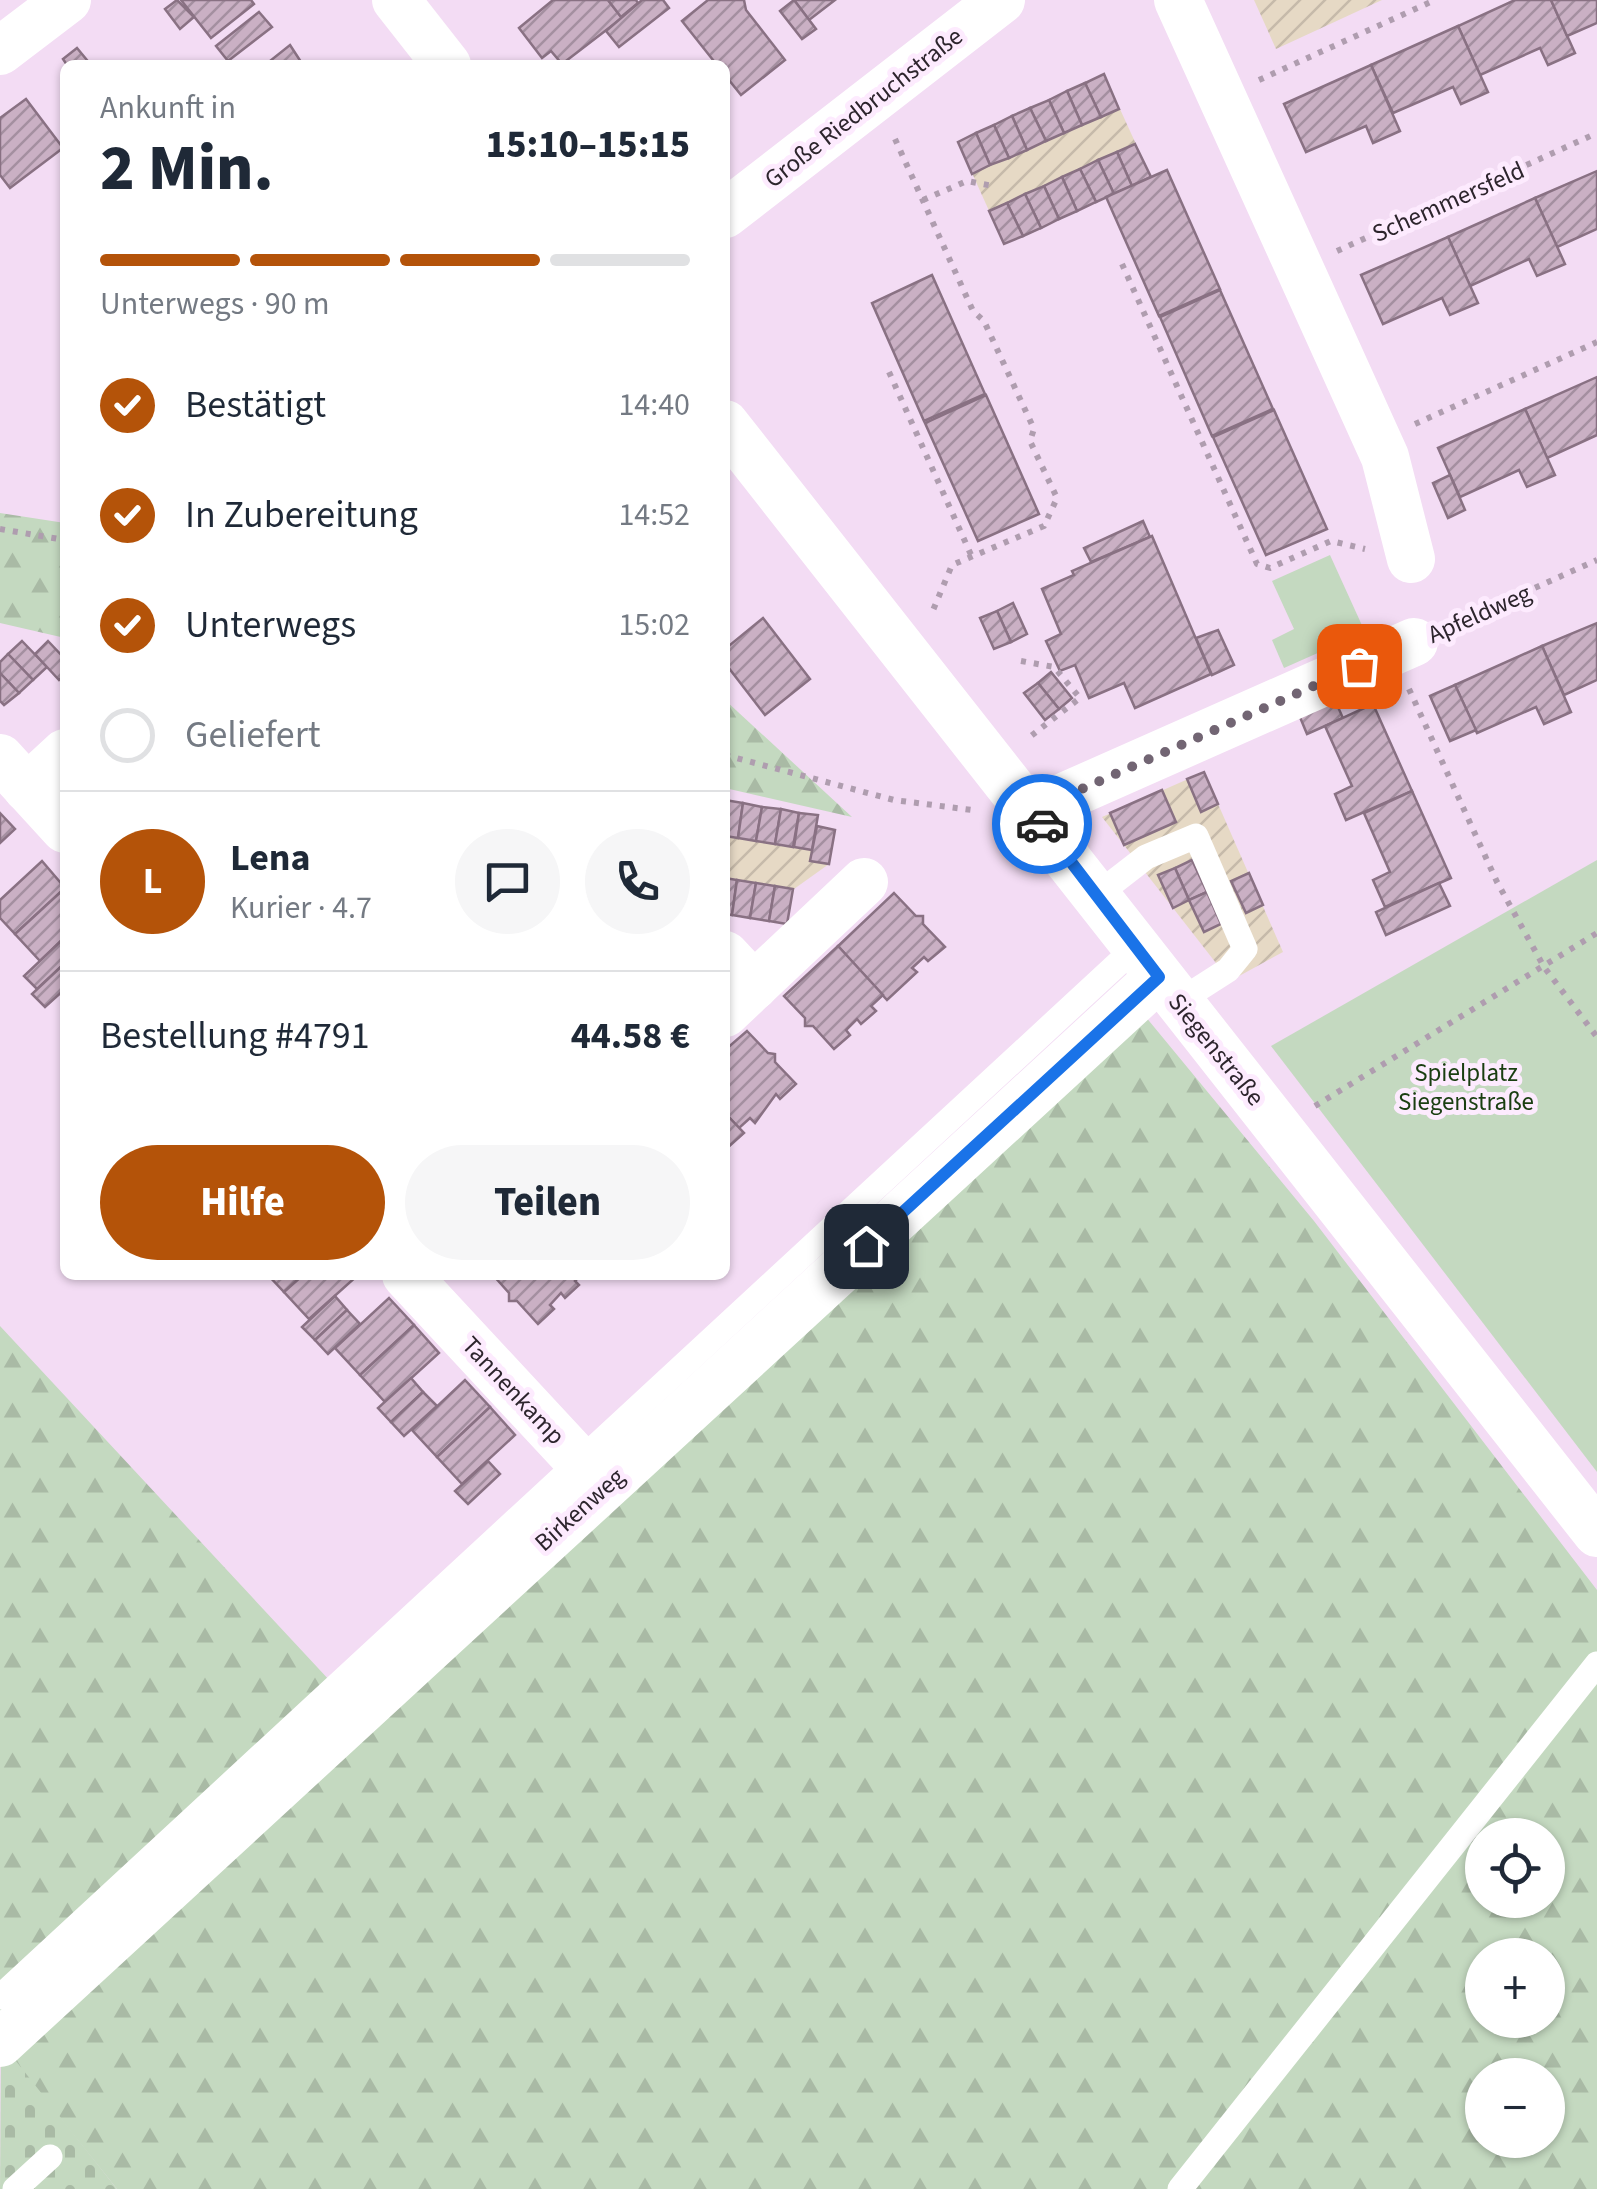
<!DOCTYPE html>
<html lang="de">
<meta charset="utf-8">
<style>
:root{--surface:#fff;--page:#f6f6f7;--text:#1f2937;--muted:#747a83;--line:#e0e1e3;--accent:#b45309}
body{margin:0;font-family:"Source Sans 3",sans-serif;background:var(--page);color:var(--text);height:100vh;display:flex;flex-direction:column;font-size:38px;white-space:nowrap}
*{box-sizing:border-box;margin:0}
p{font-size:32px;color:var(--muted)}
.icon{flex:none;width:55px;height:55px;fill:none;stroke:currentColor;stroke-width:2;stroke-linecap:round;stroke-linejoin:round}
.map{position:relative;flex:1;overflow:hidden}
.sheet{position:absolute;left:60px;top:60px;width:670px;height:1220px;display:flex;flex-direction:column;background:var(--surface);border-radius:15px;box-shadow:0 2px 8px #0004}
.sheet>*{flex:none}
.tools{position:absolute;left:1465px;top:1818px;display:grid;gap:20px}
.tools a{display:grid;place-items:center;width:100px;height:100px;border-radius:50%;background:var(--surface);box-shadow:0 2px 8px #0004;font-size:50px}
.pin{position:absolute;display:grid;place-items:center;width:85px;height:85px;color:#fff;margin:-42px;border-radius:20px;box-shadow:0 5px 15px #0006}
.courier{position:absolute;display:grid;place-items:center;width:100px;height:100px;margin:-50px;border:8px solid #1a73e8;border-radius:50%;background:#fff;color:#222;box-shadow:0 2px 12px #0007}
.headline em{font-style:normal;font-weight:800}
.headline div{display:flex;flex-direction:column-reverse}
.headline{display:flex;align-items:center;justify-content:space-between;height:170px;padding:0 40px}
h1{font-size:65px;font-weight:800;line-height:75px}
.bar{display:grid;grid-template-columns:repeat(4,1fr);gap:15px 10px;align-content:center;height:120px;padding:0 40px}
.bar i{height:12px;border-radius:8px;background:var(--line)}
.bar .selected{background:var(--accent)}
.bar p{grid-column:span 4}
.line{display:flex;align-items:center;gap:25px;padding:0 40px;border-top:2px solid var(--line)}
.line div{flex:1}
.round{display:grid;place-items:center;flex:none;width:105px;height:105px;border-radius:52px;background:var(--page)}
ol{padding:0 40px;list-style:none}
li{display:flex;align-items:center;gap:30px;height:110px}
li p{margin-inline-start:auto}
li .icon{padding:10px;border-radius:50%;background:var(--accent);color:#fff;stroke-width:4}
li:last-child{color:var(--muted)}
li i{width:55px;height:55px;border:5px solid var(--line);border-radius:50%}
.button{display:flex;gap:20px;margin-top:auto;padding:20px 40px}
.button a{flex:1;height:115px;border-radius:60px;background:var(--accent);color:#fff;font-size:40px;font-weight:800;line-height:115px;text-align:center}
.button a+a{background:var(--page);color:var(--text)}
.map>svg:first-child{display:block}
.industrial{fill:url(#industrial-furrows)}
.forest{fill:url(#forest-firs);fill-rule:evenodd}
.cemetery{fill:url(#cemetery-stones)}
.park{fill:#c4d9c0}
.building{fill:url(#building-hatch);stroke:#897183;stroke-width:2.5}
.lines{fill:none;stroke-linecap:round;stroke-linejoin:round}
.path{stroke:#af9daf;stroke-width:6;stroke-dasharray:5 8;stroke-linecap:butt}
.service{stroke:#fff;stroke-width:25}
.minor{stroke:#fff;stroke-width:48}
.done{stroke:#726573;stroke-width:10;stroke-dasharray:0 18}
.route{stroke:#1a73e8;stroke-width:12}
.labels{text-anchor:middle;stroke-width:10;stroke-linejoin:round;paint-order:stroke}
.street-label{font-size:25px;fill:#2d252d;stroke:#fdebfe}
.park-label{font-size:25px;fill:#1a3e11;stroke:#fdebfe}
</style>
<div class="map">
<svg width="1597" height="2189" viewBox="0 0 1597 2189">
<defs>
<pattern id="industrial-furrows" width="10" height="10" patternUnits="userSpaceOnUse" patternTransform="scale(2.5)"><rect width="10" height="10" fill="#e6d9c5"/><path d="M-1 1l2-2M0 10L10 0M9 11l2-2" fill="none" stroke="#c6baaa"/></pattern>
<pattern id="forest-firs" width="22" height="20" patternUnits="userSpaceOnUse" patternTransform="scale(2.5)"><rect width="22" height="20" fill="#c4d9c0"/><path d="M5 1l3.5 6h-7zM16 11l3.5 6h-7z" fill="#a9baa5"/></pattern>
<pattern id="cemetery-stones" width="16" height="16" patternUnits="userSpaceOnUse" patternTransform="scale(2.5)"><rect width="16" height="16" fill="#c4d9c0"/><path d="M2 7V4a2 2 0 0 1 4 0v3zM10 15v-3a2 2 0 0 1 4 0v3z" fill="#a9baa5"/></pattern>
<pattern id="building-hatch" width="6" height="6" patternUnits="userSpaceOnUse" patternTransform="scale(2.5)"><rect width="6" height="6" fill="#cab0c4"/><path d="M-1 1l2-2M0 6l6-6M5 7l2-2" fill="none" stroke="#a48fa0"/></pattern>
</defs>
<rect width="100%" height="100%" fill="#f3dcf4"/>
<g class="industrial">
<polygon points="1254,0 1382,0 1276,49"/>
<polygon points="1104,74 1151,177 1004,244 958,142"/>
<polygon points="1204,772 1283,952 1230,981 1102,817"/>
<polygon points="725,800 818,815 817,826 835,830 829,864 794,889 787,924 725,914"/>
</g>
<g class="forest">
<polygon points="0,513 65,523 65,638 0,623"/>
<polygon points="725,700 852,817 725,788"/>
<path d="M1145,1016L1314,1221L1597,1590V2189H117L0,2043V1326L358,1711ZM1482,1835H1548V1900H1482ZM1482,1955H1548V2020H1482ZM1482,2075H1548V2140H1482Z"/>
</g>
<polygon class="cemetery" points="1,2042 117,2189 0,2189"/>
<g class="park">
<polygon points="1330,555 1365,632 1284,668 1272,640 1294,629 1272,581"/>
<polygon points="1597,860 1597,1472 1271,1046"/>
</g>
<g class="building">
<polygon points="177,0 194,17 180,29 165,9"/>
<polygon points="181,0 251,0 254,4 211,38"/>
<polygon points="553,0 608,0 622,18 562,64 551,51 542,58 519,28"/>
<polygon points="608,0 636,0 638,3 621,17"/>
<polygon points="642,0 663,0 669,8 619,47 606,31"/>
<polygon points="708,0 744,0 746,10 785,60 741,95 725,75 725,65 717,65 682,21"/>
<polygon points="794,0 835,0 809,20"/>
<polygon points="794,0 816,29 802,39 780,11"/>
<polygon points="1515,0 1551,0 1575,53 1548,65 1540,48 1480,75 1458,26"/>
<polygon points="1551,0 1597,0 1597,23 1567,36"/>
<polygon points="259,12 272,27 228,61 216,46"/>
<polygon points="1458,26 1488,92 1461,104 1453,87 1393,113 1371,65"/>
<polygon points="290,45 303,65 265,65"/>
<polygon points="77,48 91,65 67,65 63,59"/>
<polygon points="1371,65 1400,131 1373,143 1366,126 1306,152 1284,104"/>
<polygon points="1104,74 1119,109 1101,117 1085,83"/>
<polygon points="1085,83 1101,117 1082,125 1067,91"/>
<polygon points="1067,91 1082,125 1064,133 1049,100"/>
<polygon points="26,99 63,148 10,188 0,175 0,118"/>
<polygon points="1049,100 1064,133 1046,141 1030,108"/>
<polygon points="1030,108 1046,141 1027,150 1012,116"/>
<polygon points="1012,116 1027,150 1009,158 994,125"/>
<polygon points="994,125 1009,158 990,165 976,133"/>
<polygon points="976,133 990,165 972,174 958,142"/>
<polygon points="1135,144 1151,177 1132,186 1117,152"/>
<polygon points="1117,152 1132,186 1114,194 1098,160"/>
<polygon points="1098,160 1114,194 1096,202 1080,169"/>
<polygon points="1080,169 1096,202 1077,211 1062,177"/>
<polygon points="1167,170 1220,289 1159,316 1106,197"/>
<polygon points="1597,171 1597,229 1557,247 1535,198"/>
<polygon points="1062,177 1077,211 1059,219 1044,186"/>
<polygon points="1044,186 1059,219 1041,228 1025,194"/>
<polygon points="1025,194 1041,228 1023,236 1007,203"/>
<polygon points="1535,198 1565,264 1537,276 1529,259 1470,286 1448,237"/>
<polygon points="1007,203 1023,236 1004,244 989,211"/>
<polygon points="1448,237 1478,303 1450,315 1442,298 1383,324 1361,275"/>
<polygon points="932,275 985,394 924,421 872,303"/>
<polygon points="1220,290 1273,409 1212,436 1160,317"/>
<polygon points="1597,377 1597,435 1547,458 1525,409"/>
<polygon points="986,395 1039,514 978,541 925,423"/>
<polygon points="1525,409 1555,475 1527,487 1519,470 1460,497 1438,448"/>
<polygon points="1274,410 1327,529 1266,555 1213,437"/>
<polygon points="1450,475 1465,510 1448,518 1433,483"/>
<polygon points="1143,521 1150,537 1091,562 1084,548"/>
<polygon points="1152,536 1211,674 1135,708 1124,683 1089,698 1075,665 1060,671 1046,641 1061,634 1042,589 1074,575 1072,571"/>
<polygon points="1013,603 1027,634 1011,642 997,611"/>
<polygon points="997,611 1011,642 994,649 980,618"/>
<polygon points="763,618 810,679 765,715 725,663 725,649"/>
<polygon points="1597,623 1597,680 1564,695 1542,646"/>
<polygon points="1218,630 1234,665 1212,675 1196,638"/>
<polygon points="22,641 47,667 33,680 8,654"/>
<polygon points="48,641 65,659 65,674 59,680 35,654"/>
<polygon points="1542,646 1571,712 1544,724 1536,707 1477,733 1455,685"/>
<polygon points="8,654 33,680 19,693 0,673 0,662"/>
<polygon points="1051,672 1072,698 1059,709 1038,683"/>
<polygon points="0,673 19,693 4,705 0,701"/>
<polygon points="1038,683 1059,709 1045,720 1024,693"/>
<polygon points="1455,685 1476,730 1450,741 1430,696"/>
<polygon points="1332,694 1343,718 1307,734 1297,710"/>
<polygon points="1373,704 1412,791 1346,820 1335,794 1352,786 1325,726"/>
<polygon points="1204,772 1218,804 1201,812 1187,779"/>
<polygon points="1162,790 1176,822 1124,845 1110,813"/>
<polygon points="1412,791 1451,878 1385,907 1373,880 1390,872 1364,813"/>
<polygon points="725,800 743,803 738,838 725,836"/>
<polygon points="743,803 762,807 756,841 738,838"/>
<polygon points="762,807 781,809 775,844 756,841"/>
<polygon points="781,809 799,813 793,847 775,844"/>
<polygon points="0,813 15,829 0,843"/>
<polygon points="799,813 818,815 812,850 794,847"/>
<polygon points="817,826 835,830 829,864 810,861"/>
<polygon points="1192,860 1207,892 1189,900 1175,868"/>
<polygon points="42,861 65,888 15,934 0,918 0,900"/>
<polygon points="1175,868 1189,900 1173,908 1158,875"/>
<polygon points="1249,873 1263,905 1246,913 1231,881"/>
<polygon points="725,878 737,880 732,915 725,914"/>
<polygon points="737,880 756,883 750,918 732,915"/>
<polygon points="756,883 775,886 769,921 750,918"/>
<polygon points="1439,883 1450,906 1386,935 1376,912"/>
<polygon points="775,886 793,889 787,924 769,921"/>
<polygon points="65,888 65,937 40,961 15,934"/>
<polygon points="1207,892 1221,924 1204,932 1189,900"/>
<polygon points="894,893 916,916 923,916 923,924 945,947 928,961 924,957 912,968 917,972 887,1000 838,946"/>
<polygon points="61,941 65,963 37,989 24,976"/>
<polygon points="838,946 883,995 871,1006 876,1011 861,1024 857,1019 846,1030 850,1035 834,1049 813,1026 805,1026 805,1018 784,996"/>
<polygon points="65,963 65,989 45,1007 32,994"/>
<polygon points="747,1031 768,1053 775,1054 775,1062 796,1084 780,1099 776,1094 755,1123 750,1118 739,1128 725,1113 725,1050"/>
<polygon points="725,1113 744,1133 725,1150"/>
<polygon points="268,1275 303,1275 284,1292"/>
<polygon points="303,1275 358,1275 309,1319 284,1292"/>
<polygon points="493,1275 581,1275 575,1281 579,1285 565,1298 561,1293 550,1305 554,1309 538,1324 517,1301 509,1301 509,1293"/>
<polygon points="335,1296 347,1310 315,1340 302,1327"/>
<polygon points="389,1298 414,1325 360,1375 335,1348"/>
<polygon points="347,1310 360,1324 328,1354 315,1340"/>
<polygon points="414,1325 439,1353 385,1402 360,1375"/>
<polygon points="411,1378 423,1392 391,1422 378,1408"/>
<polygon points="465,1380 490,1407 437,1457 412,1430"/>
<polygon points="423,1392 437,1406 404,1436 391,1422"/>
<polygon points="490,1407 515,1435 462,1484 437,1457"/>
<polygon points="488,1461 500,1474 468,1504 455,1491"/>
</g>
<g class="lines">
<g class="path">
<polyline points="1259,80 1435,0"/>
<polyline points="895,139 973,311 984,321 1034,429 1030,441 1057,498 1044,526 952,565 931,615"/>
<polyline points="923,200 967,181 993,186"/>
<polyline points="1337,251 1597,133"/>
<polyline points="1122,264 1257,564 1270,568 1331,541 1365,549"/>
<polyline points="889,372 972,557"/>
<polyline points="1415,424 1597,342"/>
<polyline points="0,529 65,540"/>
<polyline points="1452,625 1597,560"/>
<polyline points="1021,661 1054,667 1080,698 1027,739"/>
<polyline points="1409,689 1497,882 1544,967 1597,1037"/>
<polyline points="725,755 894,800 972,810"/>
<polyline points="1315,1106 1597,933"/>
</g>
<g class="service">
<polyline points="1097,895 1146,857 1196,836 1245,949 1228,970 1178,1002"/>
<polyline points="0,1997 1136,947"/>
<polyline points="15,2189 50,2157"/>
<polyline points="1180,2189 1597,1664"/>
</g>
<g class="minor">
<polyline points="396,0 447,65"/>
<polyline points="1178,0 1385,457 1411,559"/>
<polyline points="0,51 67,0"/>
<polyline points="725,214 1001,0"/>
<polyline points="725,424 1597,1533"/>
<polyline points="0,758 65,829"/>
<polyline points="27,788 65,753"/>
<polyline points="1032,811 1414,642"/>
<polyline points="725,955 754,986"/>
<polyline points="725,1013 864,882"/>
<polyline points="406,1275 603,1487"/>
<polyline points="0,2043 1159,977"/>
</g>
</g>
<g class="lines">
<polyline class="done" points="1042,824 1032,811 1359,666"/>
<polyline class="route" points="866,1246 1159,977 1042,824"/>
</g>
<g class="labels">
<g class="street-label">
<text transform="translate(863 107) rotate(-38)" y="9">Große Riedbruchstraße</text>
<text transform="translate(1448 201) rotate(-24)" y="9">Schemmersfeld</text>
<text transform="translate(1479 613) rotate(-24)" y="9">Apfeldweg</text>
<text transform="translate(1217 1049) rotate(51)" y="9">Siegenstraße</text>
<text transform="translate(514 1390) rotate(47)" y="9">Tannenkamp</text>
<text transform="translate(579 1509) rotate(-42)" y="9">Birkenweg</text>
</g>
<g class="park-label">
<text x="1466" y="1081">Spielplatz<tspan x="1466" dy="29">Siegenstraße</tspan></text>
</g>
</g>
</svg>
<div class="tools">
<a><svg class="icon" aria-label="locate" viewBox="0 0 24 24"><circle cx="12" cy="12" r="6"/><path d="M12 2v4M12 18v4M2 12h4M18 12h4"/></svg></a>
<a>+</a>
<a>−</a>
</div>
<div class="pin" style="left:1359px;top:666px;background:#ea580c"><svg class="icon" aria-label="bag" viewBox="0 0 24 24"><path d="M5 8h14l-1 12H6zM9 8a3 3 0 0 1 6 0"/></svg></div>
<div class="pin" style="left:866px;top:1246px;background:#1f2937"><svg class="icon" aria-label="home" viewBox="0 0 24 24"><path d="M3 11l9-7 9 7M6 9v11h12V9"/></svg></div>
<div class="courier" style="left:1042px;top:824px"><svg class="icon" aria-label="car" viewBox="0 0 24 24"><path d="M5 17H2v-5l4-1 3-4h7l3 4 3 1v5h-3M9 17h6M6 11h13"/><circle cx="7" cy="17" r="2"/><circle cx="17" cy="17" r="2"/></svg></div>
<section class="sheet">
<div class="headline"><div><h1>2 Min.</h1><p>Ankunft in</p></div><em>15:10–15:15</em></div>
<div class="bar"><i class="selected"></i><i class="selected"></i><i class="selected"></i><i></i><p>Unterwegs · 90 m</p></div>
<ol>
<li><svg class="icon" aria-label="check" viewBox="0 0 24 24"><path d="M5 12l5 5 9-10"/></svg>Bestätigt<p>14:40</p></li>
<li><svg class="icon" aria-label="check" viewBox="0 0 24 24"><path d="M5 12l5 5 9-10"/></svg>In Zubereitung<p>14:52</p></li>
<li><svg class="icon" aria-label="check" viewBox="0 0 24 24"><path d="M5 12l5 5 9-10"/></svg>Unterwegs<p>15:02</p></li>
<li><i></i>Geliefert</li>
</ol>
<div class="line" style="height:180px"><b class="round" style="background:var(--accent);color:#fff">L</b><div><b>Lena</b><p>Kurier · 4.7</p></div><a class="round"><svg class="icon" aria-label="chat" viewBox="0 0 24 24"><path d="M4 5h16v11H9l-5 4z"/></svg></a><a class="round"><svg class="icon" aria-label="phone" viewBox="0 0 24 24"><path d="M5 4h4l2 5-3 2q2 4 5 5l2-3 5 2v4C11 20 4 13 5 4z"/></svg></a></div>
<div class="line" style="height:130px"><div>Bestellung #4791</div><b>44.58 €</b></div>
<div class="button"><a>Hilfe</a><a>Teilen</a></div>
</section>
</div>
